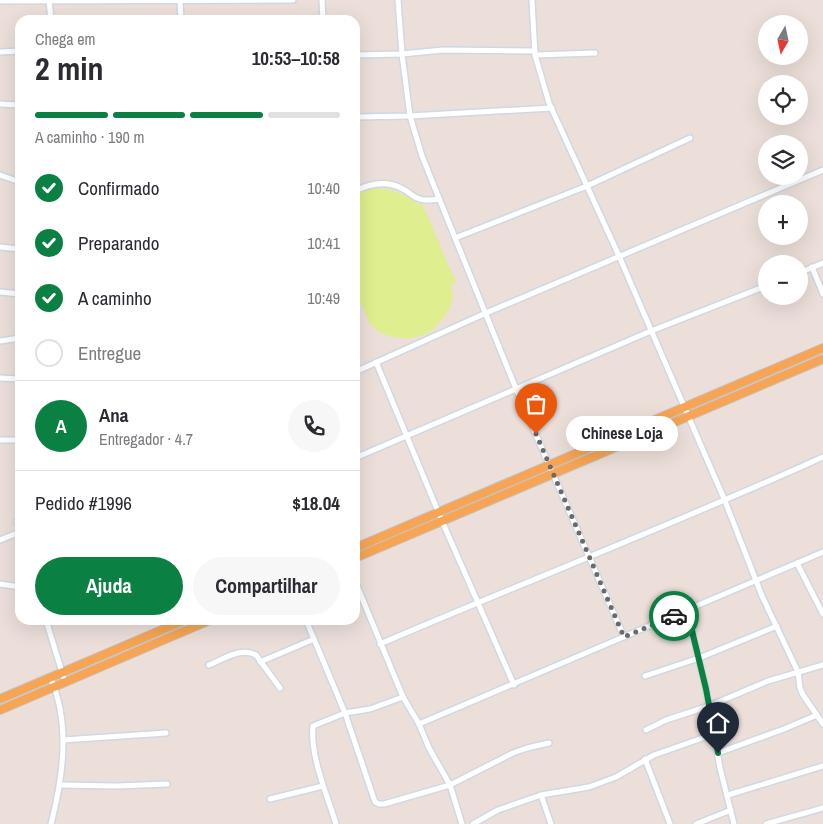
<!DOCTYPE html>
<html lang="pt">
<meta charset="utf-8">
<style>
:root{--surface:#fff;--page:#f7f7f7;--text:#2b2b33;--muted:#7c7c81;--line:#e1e1e2;--accent:#0b8043}
body{margin:0;font-family:"Archivo Narrow",sans-serif;background:var(--page);color:var(--text);height:100vh;display:flex;flex-direction:column;font-size:19px;white-space:nowrap}
*{box-sizing:border-box;margin:0}
p{font-size:16px;color:var(--muted)}
.icon{flex:none;width:28px;height:28px;fill:none;stroke:currentColor;stroke-width:2;stroke-linecap:round;stroke-linejoin:round}
.map{position:relative;flex:1;overflow:hidden}
.side{position:absolute;left:15px;top:15px;width:345px;height:610px;display:flex;flex-direction:column;background:var(--surface);border-radius:15px;box-shadow:0 5px 20px #0002}
.side>*{flex:none}
.needle{width:32px;rotate:189deg}
.controls{position:absolute;left:758px;top:15px;display:grid;gap:10px}
.controls a{display:grid;place-items:center;width:50px;height:50px;border-radius:50%;background:var(--surface);box-shadow:0 5px 20px #0002;font-size:25px}
.pin{position:absolute;display:grid;place-items:center;width:42px;height:42px;color:#fff;margin:-51px -21px;border-radius:50% 50% 50% 0;rotate:-45deg;box-shadow:0 0 5px #0007}
.pin .icon{rotate:45deg}
.courier{position:absolute;display:grid;place-items:center;width:50px;height:50px;margin:-25px;border:4px solid #0b8043;border-radius:50%;background:#fff;color:#222;box-shadow:0 1px 6px #0007}
.bubble{position:absolute;height:35px;border-radius:18px;background:var(--surface);box-shadow:0 5px 20px #0002;font-size:16px;font-weight:700;line-height:35px;text-align:center}
.overview em{font-style:normal;font-weight:700}
.overview div{display:flex;flex-direction:column-reverse}
.overview{display:flex;align-items:center;justify-content:space-between;height:85px;padding:0 20px}
h1{font-size:32px;font-weight:700;line-height:38px}
.bar{display:grid;grid-template-columns:repeat(4,1fr);gap:8px 5px;align-content:center;height:60px;padding:0 20px}
.bar i{height:6px;border-radius:4px;background:var(--line)}
.bar .active{background:var(--accent)}
.bar p{grid-column:span 4}
.line{display:flex;align-items:center;gap:12px;padding:0 20px;border-top:1px solid var(--line)}
.line div{flex:1}
.round{display:grid;place-items:center;flex:none;width:52px;height:52px;border-radius:26px;background:var(--page)}
ol{padding:0 20px;list-style:none}
li{display:flex;align-items:center;gap:15px;height:55px}
li p{margin-inline-start:auto}
li .icon{padding:5px;border-radius:50%;background:var(--accent);color:#fff;stroke-width:4}
li:last-child{color:var(--muted)}
li i{width:28px;height:28px;border:2px solid var(--line);border-radius:50%}
.action{display:flex;gap:10px;margin-top:auto;padding:10px 20px}
.action a{flex:1;height:58px;border-radius:30px;background:var(--accent);color:#fff;font-size:20px;font-weight:700;line-height:58px;text-align:center}
.action a+a{background:var(--page);color:var(--text)}
.map>svg:first-child{display:block}
.pitch{fill:#dfee8e}
.lines{fill:none;stroke-linecap:round;stroke-linejoin:round}
.minor-casing{stroke:#cfd8e3;stroke-width:8}
.primary-casing{stroke:#c3c3c3;stroke-width:10}
.minor{stroke:#fff;stroke-width:5}
.primary{stroke:#f7a554;stroke-width:8}
.done{stroke:#6d6967;stroke-width:5;stroke-dasharray:0 9}
.route{stroke:#0b8043;stroke-width:6}
</style>
<div class="map">
<svg width="823" height="824" viewBox="0 0 823 824">
<rect width="100%" height="100%" fill="#ecdfd9"/>
<path class="pitch" d="M370,188C389,188 404,192 418,205L422,203L456,283L451,286L453,297L449,310L436,327L426,334L408,339L394,337L380,333L370,324L355,289V194Z"/>
<g class="lines">
<g class="minor-casing">
<g id="minor">
<polyline points="49,0 51,20"/>
<polyline points="180,0 181,20"/>
<polyline points="322,0 323,20"/>
<polyline points="398,0 402,54 410,116 422,156 516,389 624,637"/>
<polyline points="532,0 535,55 549,103 619,256 725,501 762,596 798,672 800,688 803,695 823,724"/>
<polyline points="0,1 293,0"/>
<polyline points="0,52 20,51"/>
<polyline points="355,55 402,54 443,50 535,51"/>
<polyline points="535,55 595,53"/>
<polyline points="0,104 20,105"/>
<polyline points="355,117 410,116 552,108"/>
<polyline points="0,175 20,182"/>
<path d="M355,191C371,183 387,180 403,189C409,192 414,198 420,199C426,201 433,200 439,199"/>
<polyline points="455,238 587,186 690,138"/>
<polyline points="0,247 20,249"/>
<polyline points="812,267 823,294"/>
<polyline points="799,273 823,263"/>
<polyline points="0,292 20,294"/>
<polyline points="0,341 20,338"/>
<polyline points="376,362 442,521 514,685"/>
<polyline points="355,372 486,313 823,170"/>
<polyline points="0,378 20,379"/>
<polyline points="0,440 20,440"/>
<polyline points="355,458 651,331 766,286"/>
<polyline points="17,521 20,530"/>
<polyline points="0,540 20,532"/>
<polyline points="797,563 823,614"/>
<polyline points="355,581 403,697 419,724 429,748 450,785 462,824"/>
<polyline points="0,584 20,587"/>
<polyline points="687,610 706,689 720,768 734,824"/>
<polyline points="46,620 65,682"/>
<polyline points="306,620 345,713 375,802 379,804 384,804 450,785 513,753 527,748 549,743"/>
<path d="M380,644C527,581 677,523 823,457"/>
<polyline points="260,662 314,639"/>
<path d="M209,665C224,659 240,647 256,655L280,688"/>
<polyline points="645,676 699,658 777,626"/>
<path d="M50,677C71,723 63,777 51,824"/>
<polyline points="419,724 823,552"/>
<polyline points="646,730 666,720 709,706 768,681 823,665"/>
<polyline points="63,740 166,733"/>
<polyline points="718,753 784,729 817,715"/>
<polyline points="645,759 670,824"/>
<polyline points="60,785 117,786 167,784"/>
<polyline points="541,795 551,824"/>
<polyline points="728,795 823,766"/>
<polyline points="270,799 323,786"/>
<path d="M336,824C327,794 310,757 313,726L345,713L370,709L403,697"/>
<polyline points="473,824 498,810 541,795 589,787 616,777 654,755 714,734"/>
<polyline points="696,824 731,810"/>
<polyline points="766,824 823,808"/>
</g>
</g>
<g class="primary-casing">
<g id="primary">
<polyline points="355,548 823,348"/>
<polyline points="355,558 823,359"/>
<polyline points="0,699 185,620"/>
<polyline points="0,710 210,620"/>
</g>
</g>
<use href="#minor" class="minor"/>
<use href="#primary" class="primary"/>
</g>
<g class="lines">
<polyline class="done" points="536,434 624,637 674,616"/>
<polyline class="route" points="674,616 687,610 706,689 718,753"/>
</g>
</svg>
<div class="controls">
<a><svg class="needle" viewBox="-14 -14 28 28"><path d="M0-13l5 13h-10z" fill="#e53935"/><path d="M0 13l5-13h-10z" fill="#7c7c81"/></svg></a>
<a><svg class="icon" aria-label="locate" viewBox="0 0 24 24"><circle cx="12" cy="12" r="6"/><path d="M12 2v4M12 18v4M2 12h4M18 12h4"/></svg></a>
<a><svg class="icon" aria-label="layers" viewBox="0 0 24 24"><path d="M12 4l9 5-9 5-9-5zM3 14l9 5 9-5"/></svg></a>
<a>+</a>
<a>−</a>
</div>
<div class="pin" style="left:536px;top:434px;background:#ea580c"><svg class="icon" aria-label="bag" viewBox="0 0 24 24"><path d="M5 8h14l-1 12H6zM9 8a3 3 0 0 1 6 0"/></svg></div>
<div class="pin" style="left:718px;top:753px;background:#1f2937"><svg class="icon" aria-label="home" viewBox="0 0 24 24"><path d="M3 11l9-7 9 7M6 9v11h12V9"/></svg></div>
<div class="courier" style="left:674px;top:616px"><svg class="icon" aria-label="car" viewBox="0 0 24 24"><path d="M5 17H2v-5l4-1 3-4h7l3 4 3 1v5h-3M9 17h6M6 11h13"/><circle cx="7" cy="17" r="2"/><circle cx="17" cy="17" r="2"/></svg></div>
<div class="bubble" style="left:566px;top:416px;width:112px">Chinese Loja</div>
<section class="side">
<div class="overview"><div><h1>2 min</h1><p>Chega em</p></div><em>10:53–10:58</em></div>
<div class="bar"><i class="active"></i><i class="active"></i><i class="active"></i><i></i><p>A caminho · 190 m</p></div>
<ol>
<li><svg class="icon" aria-label="check" viewBox="0 0 24 24"><path d="M5 12l5 5 9-10"/></svg>Confirmado<p>10:40</p></li>
<li><svg class="icon" aria-label="check" viewBox="0 0 24 24"><path d="M5 12l5 5 9-10"/></svg>Preparando<p>10:41</p></li>
<li><svg class="icon" aria-label="check" viewBox="0 0 24 24"><path d="M5 12l5 5 9-10"/></svg>A caminho<p>10:49</p></li>
<li><i></i>Entregue</li>
</ol>
<div class="line" style="height:90px"><b class="round" style="background:var(--accent);color:#fff">A</b><div><b>Ana</b><p>Entregador · 4.7</p></div><a class="round"><svg class="icon" aria-label="phone" viewBox="0 0 24 24"><path d="M5 4h4l2 5-3 2q2 4 5 5l2-3 5 2v4C11 20 4 13 5 4z"/></svg></a></div>
<div class="line" style="height:65px"><div>Pedido #1996</div><b>$18.04</b></div>
<div class="action"><a>Ajuda</a><a>Compartilhar</a></div>
</section>
</div>
